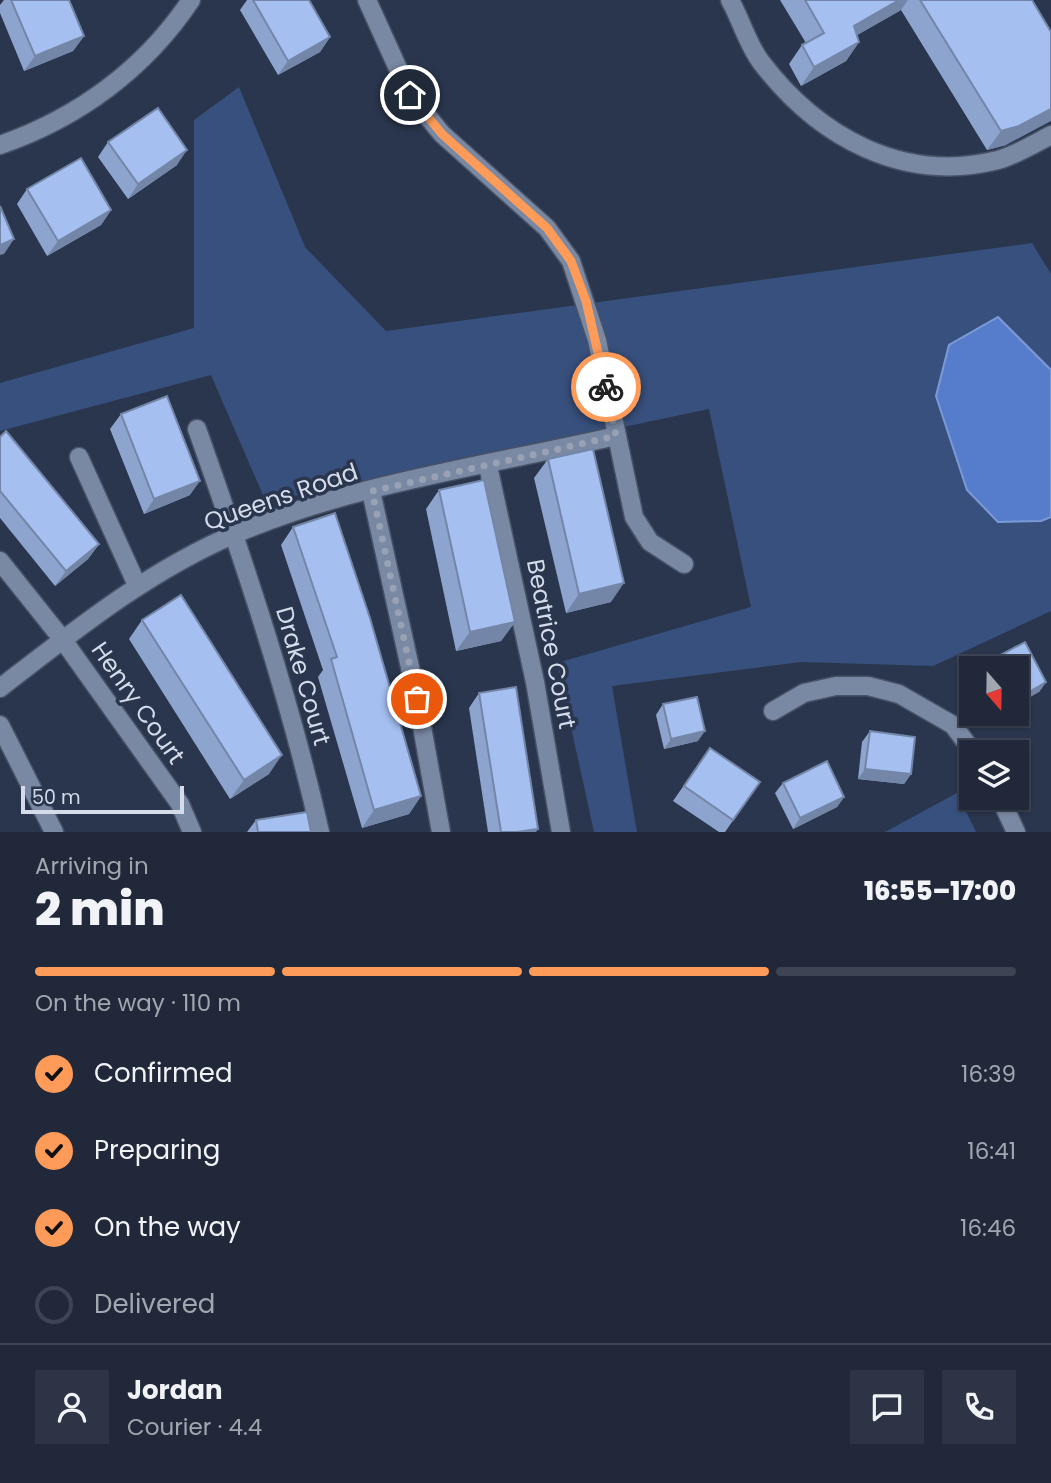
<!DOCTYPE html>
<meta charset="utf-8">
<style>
:root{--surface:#20283a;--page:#2d3445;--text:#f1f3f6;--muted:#a2a6af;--line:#3d4454;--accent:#fe9b59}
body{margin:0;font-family:Poppins,sans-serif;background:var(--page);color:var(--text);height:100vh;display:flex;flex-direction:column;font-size:26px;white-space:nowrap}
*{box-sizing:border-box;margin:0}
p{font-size:23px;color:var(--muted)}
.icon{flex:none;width:38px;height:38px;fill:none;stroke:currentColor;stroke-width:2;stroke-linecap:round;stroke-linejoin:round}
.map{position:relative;height:832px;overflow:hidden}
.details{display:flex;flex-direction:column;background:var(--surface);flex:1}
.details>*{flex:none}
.needle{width:46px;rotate:160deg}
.controls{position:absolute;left:959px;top:656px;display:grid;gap:14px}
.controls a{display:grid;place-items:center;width:70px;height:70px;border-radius:0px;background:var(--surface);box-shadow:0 2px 5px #0004,0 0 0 2px var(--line);font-size:35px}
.scale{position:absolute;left:21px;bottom:18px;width:163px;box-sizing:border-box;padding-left:7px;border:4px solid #d4dceb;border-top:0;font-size:19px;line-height:24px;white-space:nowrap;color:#d4dceb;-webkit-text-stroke:5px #2a364d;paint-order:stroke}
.pin{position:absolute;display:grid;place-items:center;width:60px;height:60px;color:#fff;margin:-30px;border:4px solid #fff;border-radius:50%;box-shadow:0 2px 7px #0007}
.courier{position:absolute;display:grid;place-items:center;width:70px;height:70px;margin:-35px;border:5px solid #fe9b59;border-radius:50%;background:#fff;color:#222;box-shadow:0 2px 9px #0007}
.overview em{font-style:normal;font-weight:800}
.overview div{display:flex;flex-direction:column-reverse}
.overview{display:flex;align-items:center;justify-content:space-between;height:119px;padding:0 35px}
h1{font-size:46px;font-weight:800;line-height:52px}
.bar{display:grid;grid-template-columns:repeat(4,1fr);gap:10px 7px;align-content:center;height:84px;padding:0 35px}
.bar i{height:9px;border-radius:5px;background:var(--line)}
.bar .current{background:var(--accent)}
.bar p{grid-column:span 4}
.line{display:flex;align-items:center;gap:18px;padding:0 35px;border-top:2px solid var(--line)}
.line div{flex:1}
.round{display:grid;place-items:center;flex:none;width:74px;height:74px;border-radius:0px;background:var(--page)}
ol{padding:0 35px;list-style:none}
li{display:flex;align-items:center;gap:21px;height:77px}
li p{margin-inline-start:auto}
li .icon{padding:7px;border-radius:50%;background:var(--accent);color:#111;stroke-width:4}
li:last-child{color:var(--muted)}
li i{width:38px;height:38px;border:4px solid var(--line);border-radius:50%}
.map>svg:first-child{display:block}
.green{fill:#38507d}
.water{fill:#557dcb;stroke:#7b9ad5;stroke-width:2}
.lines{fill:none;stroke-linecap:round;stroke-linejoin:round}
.minor-casing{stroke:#485266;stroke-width:21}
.minor{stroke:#7988a3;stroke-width:18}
.wall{fill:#8da4ce}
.shaded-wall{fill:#7386a8}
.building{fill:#a4bff0;stroke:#7386a8;stroke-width:2}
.done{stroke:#98a2b4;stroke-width:7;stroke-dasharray:0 12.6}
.route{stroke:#fe9b59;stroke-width:9}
.labels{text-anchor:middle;stroke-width:7;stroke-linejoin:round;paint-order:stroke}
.street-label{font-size:24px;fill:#d4dceb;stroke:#2a364d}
</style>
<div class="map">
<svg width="1051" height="832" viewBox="0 0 1051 832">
<rect width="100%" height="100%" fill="#2a364d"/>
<g class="green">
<polygon points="239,87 305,247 386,331 1032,243 1051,274 1051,611 933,666 801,662 612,686 637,832 594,832 557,663 751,607 709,409 266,502 211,375 0,431 0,383 194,328 194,120"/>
<polygon points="957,793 976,832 885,832"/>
</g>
<polygon class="water" points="998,317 1051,370 1051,517 1041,521 998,522 967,490 936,396 949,345"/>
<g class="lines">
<g class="minor-casing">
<g id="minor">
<polyline points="367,0 410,95 442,134 547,228 571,261 597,340 634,517 650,542 684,564"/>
<path d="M730,0C741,20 748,45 761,62C818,137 903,184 998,160C1016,155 1034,144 1051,135"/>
<path d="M0,145C78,118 145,69 191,0"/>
<path d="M197,429C244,561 289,695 320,832"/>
<polyline points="79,457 137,585"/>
<polyline points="488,466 535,682 561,832"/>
<polyline points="371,491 417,699 441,832"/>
<polyline points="0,561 63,640 180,804 192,832"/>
<path d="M0,688C74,631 148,571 235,534C355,483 490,465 616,436"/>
<polyline points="773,711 804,693 836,686 868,686 899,694 953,725 973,752"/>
<polyline points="0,725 54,832"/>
<polyline points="1000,798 1016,832"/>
</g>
</g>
<use href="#minor" class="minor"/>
</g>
<g class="wall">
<polygon points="4,0 69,0 84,36 73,51 24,71 0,13 0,5"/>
<polygon points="247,0 309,0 330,37 320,52 278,75 240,10"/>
<polygon points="780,0 1032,0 1006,145 987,150 901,10 857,35 859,42 846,61 801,86 789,64 802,45 806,43"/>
<polygon points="108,142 177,165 128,199 98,157"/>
<polygon points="27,189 111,210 101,225 47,256 17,204"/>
<polygon points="121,414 190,495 144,514 110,429"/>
<polygon points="0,437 99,544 88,559 55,586 0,518"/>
<polygon points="548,459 611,602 566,613 534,478"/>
<polygon points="439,490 515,622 501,641 456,651 426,509"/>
<polygon points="293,527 421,796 409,814 362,828 318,677 323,670 281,545"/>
<polygon points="142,620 269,774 230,799 129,639"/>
<polygon points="995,658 1046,682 1039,692 1017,668 988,668"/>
<polygon points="479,693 536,832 488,832 469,708"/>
<polygon points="663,704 698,741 664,749 656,715"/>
<polygon points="870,731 911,774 904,784 858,779 862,742"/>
<polygon points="710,748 760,782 725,832 719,832 673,801"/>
<polygon points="783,783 844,797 837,807 793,829 775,793"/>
<polygon points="256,820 311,832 247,832"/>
</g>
<g class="shaded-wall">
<polygon points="899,0 908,0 901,10 840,45 854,26"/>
<polygon points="84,36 73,51 24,71 35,56"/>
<polygon points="330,37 320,52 278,75 288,61"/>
<polygon points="859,42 846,61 801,86 814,67"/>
<polygon points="1051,109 1051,121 1006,145 987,150 1001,131"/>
<polygon points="187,150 177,165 128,199 138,184"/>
<polygon points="111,210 101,225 47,256 58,241"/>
<polygon points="14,239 4,254 0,255 0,245"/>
<polygon points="200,481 190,495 144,514 154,499"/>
<polygon points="99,544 88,559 55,586 66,571"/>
<polygon points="624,583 611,602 566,613 579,594"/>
<polygon points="515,622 501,641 456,651 470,632"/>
<polygon points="1046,682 1039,692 1017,705 1017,699"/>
<polygon points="705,731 698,741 664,749 671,739"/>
<polygon points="282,755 269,774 230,799 244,780"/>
<polygon points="865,769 911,774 904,784 858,779"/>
<polygon points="421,796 409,814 362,828 374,810"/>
<polygon points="844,797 837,807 793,829 800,818"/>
<polygon points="538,829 536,832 517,832"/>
</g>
<g class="building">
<polygon points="11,0 69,0 84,36 35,56"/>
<polygon points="253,0 309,0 330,37 288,61"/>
<polygon points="805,0 899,0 854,26 859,42 814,67 802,45 824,33"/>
<polygon points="920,0 1032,0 1051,32 1051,109 1019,126 1001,131"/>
<polygon points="158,108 187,150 138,184 108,142"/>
<polygon points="81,158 111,210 58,241 27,189"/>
<polygon points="0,206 14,239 0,245"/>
<polygon points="167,396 200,481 154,499 121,414"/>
<polygon points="6,431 99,544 66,571 0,491 0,437"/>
<polygon points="593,449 624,583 579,594 548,459"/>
<polygon points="484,480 515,622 470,632 439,490"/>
<polygon points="335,513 370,618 421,796 374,810 331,659 337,657 293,527"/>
<polygon points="181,595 282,755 244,780 142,620"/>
<polygon points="1025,642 1046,682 1017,699 1017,668 1001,668 995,658"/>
<polygon points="516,687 538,829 517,832 501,832 479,693"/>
<polygon points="697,697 705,731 671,739 663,704"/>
<polygon points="870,731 915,737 911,774 865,769"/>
<polygon points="710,748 760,782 733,820 684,786"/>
<polygon points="827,761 844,797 800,818 783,783"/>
<polygon points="307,812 311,832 258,832 256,820"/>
</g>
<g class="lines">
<polyline class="done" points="417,699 372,491 616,436 606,387"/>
<polyline class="route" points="410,95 442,134 547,228 571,261 586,301 606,387"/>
</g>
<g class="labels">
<g class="street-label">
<text transform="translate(281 497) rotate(-19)" y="8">Queens Road</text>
<text transform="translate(551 644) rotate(79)" y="8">Beatrice Court</text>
<text transform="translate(303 676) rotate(74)" y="8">Drake Court</text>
<text transform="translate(138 703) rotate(55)" y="8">Henry Court</text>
</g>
</g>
</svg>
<div class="controls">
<a><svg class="needle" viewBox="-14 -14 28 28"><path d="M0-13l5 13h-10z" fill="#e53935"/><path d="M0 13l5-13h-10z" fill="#a2a6af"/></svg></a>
<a><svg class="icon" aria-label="layers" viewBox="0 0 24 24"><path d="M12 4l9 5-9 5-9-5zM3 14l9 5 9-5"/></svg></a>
</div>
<div class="scale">50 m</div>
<div class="pin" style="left:417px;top:699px;background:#ea580c"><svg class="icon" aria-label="bag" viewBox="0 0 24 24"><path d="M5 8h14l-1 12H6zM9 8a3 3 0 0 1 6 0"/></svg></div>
<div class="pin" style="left:410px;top:95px;background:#1f2937"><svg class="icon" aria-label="home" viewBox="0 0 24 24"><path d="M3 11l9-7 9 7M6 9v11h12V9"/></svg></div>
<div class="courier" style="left:606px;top:387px"><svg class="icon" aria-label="bike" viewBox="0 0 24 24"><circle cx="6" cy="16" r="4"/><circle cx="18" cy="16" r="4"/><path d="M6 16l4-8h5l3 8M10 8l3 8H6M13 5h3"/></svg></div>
</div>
<section class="details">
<div class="overview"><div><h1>2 min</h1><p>Arriving in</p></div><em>16:55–17:00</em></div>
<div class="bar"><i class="current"></i><i class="current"></i><i class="current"></i><i></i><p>On the way · 110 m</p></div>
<ol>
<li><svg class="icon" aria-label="check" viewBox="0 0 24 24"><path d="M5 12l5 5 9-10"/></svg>Confirmed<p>16:39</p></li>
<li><svg class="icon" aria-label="check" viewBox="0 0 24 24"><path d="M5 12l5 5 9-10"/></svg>Preparing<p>16:41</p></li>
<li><svg class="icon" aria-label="check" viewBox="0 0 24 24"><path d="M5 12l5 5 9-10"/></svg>On the way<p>16:46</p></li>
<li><i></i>Delivered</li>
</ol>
<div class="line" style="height:126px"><a class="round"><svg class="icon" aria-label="person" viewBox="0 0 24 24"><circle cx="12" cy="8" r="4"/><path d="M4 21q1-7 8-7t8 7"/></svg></a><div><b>Jordan</b><p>Courier · 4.4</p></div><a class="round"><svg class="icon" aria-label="chat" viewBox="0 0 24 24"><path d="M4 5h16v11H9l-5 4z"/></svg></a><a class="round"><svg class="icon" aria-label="phone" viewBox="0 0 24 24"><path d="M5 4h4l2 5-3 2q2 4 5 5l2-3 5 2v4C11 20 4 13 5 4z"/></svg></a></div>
</section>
